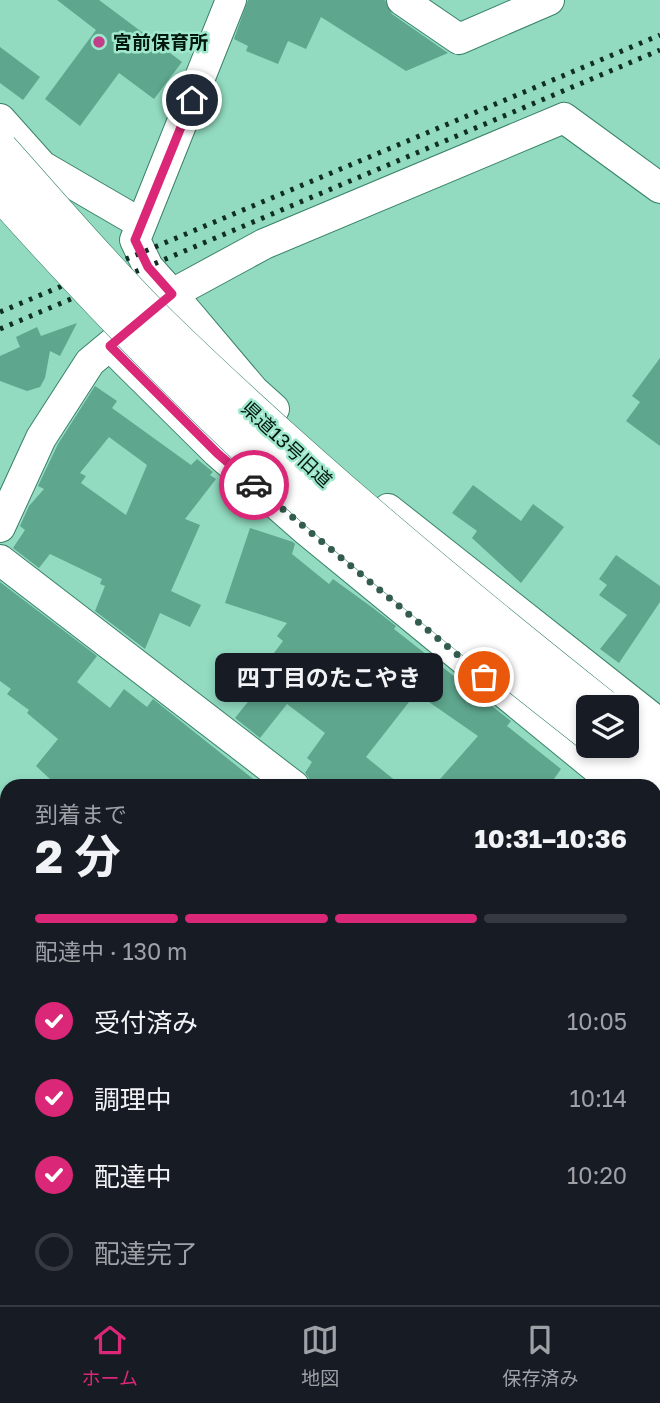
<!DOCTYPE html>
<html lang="ja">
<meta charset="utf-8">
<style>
:root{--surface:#171b24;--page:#242831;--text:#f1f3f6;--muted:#9ea1a6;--line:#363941;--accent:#db2777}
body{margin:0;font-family:"Golos Text","Noto Sans JP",sans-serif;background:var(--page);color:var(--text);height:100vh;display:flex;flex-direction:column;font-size:26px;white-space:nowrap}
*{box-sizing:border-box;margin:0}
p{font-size:23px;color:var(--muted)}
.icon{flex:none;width:38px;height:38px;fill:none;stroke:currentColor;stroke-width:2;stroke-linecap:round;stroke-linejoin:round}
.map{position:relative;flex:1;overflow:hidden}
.side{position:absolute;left:0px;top:779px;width:662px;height:527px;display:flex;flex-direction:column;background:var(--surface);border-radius:21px 21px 0 0;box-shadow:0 4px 10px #0003}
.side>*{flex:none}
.fabs{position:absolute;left:576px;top:695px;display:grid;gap:14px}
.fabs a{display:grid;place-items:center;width:63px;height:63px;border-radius:10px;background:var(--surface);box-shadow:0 4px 10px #0003;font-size:35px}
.pin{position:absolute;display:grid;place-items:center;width:60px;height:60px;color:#fff;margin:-30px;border:4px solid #fff;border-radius:50%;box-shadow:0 2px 7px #0007}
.courier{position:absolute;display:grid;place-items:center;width:70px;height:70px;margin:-35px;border:5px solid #db2777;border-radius:50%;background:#fff;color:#222;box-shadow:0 2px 9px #0007}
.bubble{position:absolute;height:49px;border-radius:10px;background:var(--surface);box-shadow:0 4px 10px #0003;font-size:23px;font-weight:700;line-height:49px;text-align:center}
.overview em{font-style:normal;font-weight:700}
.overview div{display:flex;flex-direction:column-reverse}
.overview{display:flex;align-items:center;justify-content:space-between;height:119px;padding:0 35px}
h1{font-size:46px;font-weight:700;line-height:52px}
.bar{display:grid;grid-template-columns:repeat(4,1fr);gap:10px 7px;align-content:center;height:84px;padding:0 35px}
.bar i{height:9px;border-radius:5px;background:var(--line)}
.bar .on{background:var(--accent)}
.bar p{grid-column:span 4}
ol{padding:0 35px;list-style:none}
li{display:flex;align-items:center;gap:21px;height:77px}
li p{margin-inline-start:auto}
li .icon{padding:7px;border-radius:50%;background:var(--accent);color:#fff;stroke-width:4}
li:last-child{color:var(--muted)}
li i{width:38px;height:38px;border:4px solid var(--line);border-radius:50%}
.menu{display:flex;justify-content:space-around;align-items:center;height:98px;border-top:2px solid var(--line);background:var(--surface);font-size:19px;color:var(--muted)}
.menu a{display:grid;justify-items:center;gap:4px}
.menu .on{color:var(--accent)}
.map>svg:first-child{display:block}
.building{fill:#5ea68d;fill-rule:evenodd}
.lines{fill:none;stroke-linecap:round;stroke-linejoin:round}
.minor-casing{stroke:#39826a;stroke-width:32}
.tertiary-casing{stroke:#39826a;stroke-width:38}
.minor{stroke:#fff;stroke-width:30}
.tertiary{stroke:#fff;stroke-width:37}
.rail{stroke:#102e23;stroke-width:5;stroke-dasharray:3.5 7;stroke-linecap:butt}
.tertiary-bridge-casing{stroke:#39826a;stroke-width:38;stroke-linecap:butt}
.tertiary-bridge{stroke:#fff;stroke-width:37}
.done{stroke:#335c4d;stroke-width:7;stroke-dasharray:0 12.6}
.route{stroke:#db2777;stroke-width:9}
.poi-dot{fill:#c14089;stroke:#9fe8cd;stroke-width:2.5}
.labels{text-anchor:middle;stroke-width:5;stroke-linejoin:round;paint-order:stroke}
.poi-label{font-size:19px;font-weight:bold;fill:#00180f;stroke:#9fe8cd;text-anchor:start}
.street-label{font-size:19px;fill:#00180f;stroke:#9fe8cd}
</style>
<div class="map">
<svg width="660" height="1305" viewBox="0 0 660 1305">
<rect width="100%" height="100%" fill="#92dbc0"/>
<g class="building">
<polygon points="57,0 99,0 182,62 154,99 119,73 80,126 45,99 96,30"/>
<polygon points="248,0 385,0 392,14 448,53 406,71 321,17 306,49 288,41 278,64 246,51 248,46 234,39"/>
<polygon points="0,47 40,77 23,100 0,83"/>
<polygon points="77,323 60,356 50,351 45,378 40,387 27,391 0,381 0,356 20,347 16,337 37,327 41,336"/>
<polygon points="660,358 660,446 626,421 640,402 632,396"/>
<path d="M95,386L117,401L112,408L191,465L197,459L213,472L210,475L216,479L185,519L200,525L171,591L201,605L190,627L160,613L145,649L95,611L105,586L100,584L102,579L50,554L39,568L13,548L25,530L20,526L29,506L44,489L38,486L58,444ZM109,437L147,465L126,515L81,483L86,476L80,473Z"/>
<polygon points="473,485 521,521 533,504 564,527 521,583 472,538 477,531 452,513"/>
<polygon points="250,528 293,542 295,544 292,554 329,584 333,579 373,608 396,626 394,629 511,721 507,726 561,769 549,786 434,786 478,736 416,693 366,757 402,786 317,786 311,781 305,773 312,762 307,758 325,733 287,704 260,738 235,718 263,683 256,677 283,641 277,636 287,623 225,603"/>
<polygon points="616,555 660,586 660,602 619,663 600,649 627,615 599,595 607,585 599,579"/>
<polygon points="0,582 97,656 77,682 110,708 124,689 147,707 153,699 262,786 61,786 51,780 36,766 58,739 27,713 29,710 7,694 11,689 0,681"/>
</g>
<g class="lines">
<g class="minor-casing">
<g id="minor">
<polyline points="402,0 459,39 549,0"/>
<polyline points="0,119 42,166 140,223"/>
<polyline points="110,346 217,452 307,531 618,786"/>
<polyline points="274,409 254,391 172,294 264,244 564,118 660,188"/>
<polyline points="388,509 660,724"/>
<polyline points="0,527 41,438 90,362 172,294 148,267 135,240 231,0"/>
<polyline points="0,560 294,786"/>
<polyline points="654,813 660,818"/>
<polyline points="654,1083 660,1089"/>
<polyline points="510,1305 513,1298"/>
</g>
</g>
<g class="tertiary-casing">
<g id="tertiary">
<polyline points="626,726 660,753"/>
<polyline points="606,746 660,789"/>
</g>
</g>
<use href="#minor" class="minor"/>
<use href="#tertiary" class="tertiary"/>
<g class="rail">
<polyline points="0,312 660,35"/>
<polyline points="0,329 660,50"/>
</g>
<g class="tertiary-bridge-casing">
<g id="tertiary-bridge">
<path d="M0,150C53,209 105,271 161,326C301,462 450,586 602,707"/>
<path d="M0,191C92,294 187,393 289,486C385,572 487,651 588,731"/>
</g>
</g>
<use href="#tertiary-bridge" class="tertiary-bridge"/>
</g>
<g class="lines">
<polyline class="done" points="254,485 484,677"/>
<polyline class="route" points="192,100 135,240 148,267 172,294 110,346 217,453 254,485"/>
</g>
<circle class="poi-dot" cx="99" cy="42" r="7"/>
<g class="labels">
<g class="poi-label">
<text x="113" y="49">宮前保育所</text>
</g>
<g class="street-label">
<text transform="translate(287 444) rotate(43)" y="7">県道13号旧道</text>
</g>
</g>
</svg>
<div class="fabs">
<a><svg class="icon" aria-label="layers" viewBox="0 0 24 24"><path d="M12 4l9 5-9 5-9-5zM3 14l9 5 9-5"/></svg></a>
</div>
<div class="pin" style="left:484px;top:677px;background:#ea580c"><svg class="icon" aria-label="bag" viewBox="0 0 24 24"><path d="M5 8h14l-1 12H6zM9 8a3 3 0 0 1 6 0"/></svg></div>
<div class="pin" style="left:192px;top:100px;background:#1f2937"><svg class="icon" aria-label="home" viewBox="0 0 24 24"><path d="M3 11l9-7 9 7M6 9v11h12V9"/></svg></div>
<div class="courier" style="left:254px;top:485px"><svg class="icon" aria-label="car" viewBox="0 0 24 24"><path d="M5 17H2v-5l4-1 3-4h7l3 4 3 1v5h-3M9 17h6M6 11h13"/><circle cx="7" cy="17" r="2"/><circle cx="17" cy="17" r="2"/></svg></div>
<div class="bubble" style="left:215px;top:653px;width:228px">四丁目のたこやき</div>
<section class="side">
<div class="overview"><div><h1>2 分</h1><p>到着まで</p></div><em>10:31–10:36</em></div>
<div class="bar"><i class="on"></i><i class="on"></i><i class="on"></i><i></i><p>配達中 · 130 m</p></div>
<ol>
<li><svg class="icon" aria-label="check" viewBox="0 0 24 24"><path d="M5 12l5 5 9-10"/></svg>受付済み<p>10:05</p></li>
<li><svg class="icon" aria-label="check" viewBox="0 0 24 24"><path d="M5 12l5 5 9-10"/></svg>調理中<p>10:14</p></li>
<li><svg class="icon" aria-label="check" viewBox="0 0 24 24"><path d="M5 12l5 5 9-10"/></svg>配達中<p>10:20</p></li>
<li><i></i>配達完了</li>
</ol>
</section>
</div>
<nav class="menu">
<a class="on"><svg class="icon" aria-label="home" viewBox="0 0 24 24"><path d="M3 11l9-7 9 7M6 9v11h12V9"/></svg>ホーム</a>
<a><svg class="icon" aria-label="map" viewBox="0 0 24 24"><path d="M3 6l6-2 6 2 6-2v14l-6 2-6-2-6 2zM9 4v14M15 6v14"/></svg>地図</a>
<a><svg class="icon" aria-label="saved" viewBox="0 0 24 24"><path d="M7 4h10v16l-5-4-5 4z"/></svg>保存済み</a>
</nav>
